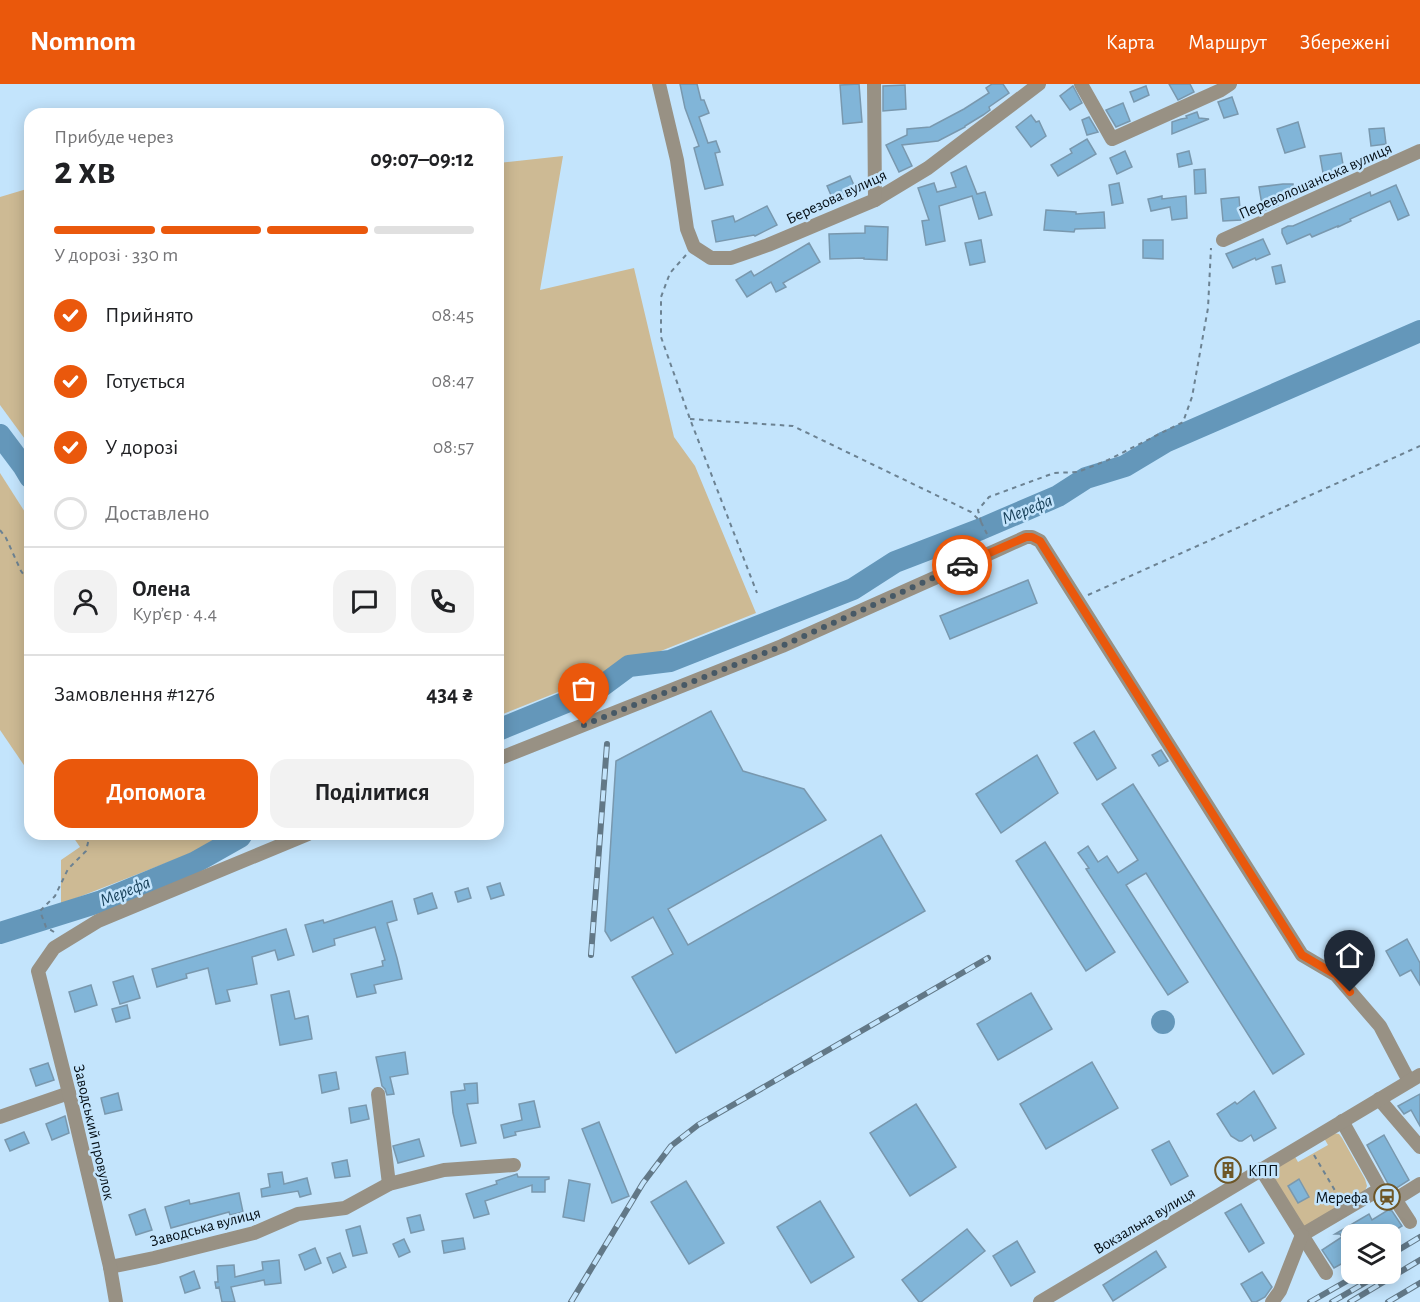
<!DOCTYPE html>
<html lang="uk">
<meta charset="utf-8">
<style>
:root{--surface:#fff;--page:#f2f2f2;--text:#202124;--muted:#757577;--line:#e0e0e0;--accent:#ea580c}
body{margin:0;font-family:"Alegreya Sans",sans-serif;background:var(--page);color:var(--text);height:100vh;display:flex;flex-direction:column;font-size:22px;white-space:nowrap}
*{box-sizing:border-box;margin:0}
p{font-size:20px;color:var(--muted)}
.icon{flex:none;width:33px;height:33px;fill:none;stroke:currentColor;stroke-width:2;stroke-linecap:round;stroke-linejoin:round}
.map{position:relative;flex:1;overflow:hidden}
.panel{position:absolute;left:24px;top:24px;width:480px;height:732px;display:flex;flex-direction:column;background:var(--surface);border-radius:18px;box-shadow:0 3px 15px #0003}
.panel>*{flex:none}
.fabs{position:absolute;left:1341px;top:1140px;display:grid;gap:12px}
.fabs a{display:grid;place-items:center;width:60px;height:60px;border-radius:12px;background:var(--surface);box-shadow:0 3px 15px #0003;font-size:30px}
.pin{position:absolute;display:grid;place-items:center;width:51px;height:51px;color:#fff;margin:-62px -26px;border-radius:50% 50% 50% 0;rotate:-45deg;box-shadow:0 0 6px #0007}
.pin .icon{rotate:45deg}
.courier{position:absolute;display:grid;place-items:center;width:60px;height:60px;margin:-30px;border:4px solid #ea580c;border-radius:50%;background:#fff;color:#222;box-shadow:0 2px 8px #0007}
.overview em{font-style:normal;font-weight:700}
.overview div{display:flex;flex-direction:column-reverse}
.overview{display:flex;align-items:center;justify-content:space-between;height:102px;padding:0 30px}
h1{font-size:39px;font-weight:700;line-height:45px}
.bar{display:grid;grid-template-columns:repeat(4,1fr);gap:9px 6px;align-content:center;height:72px;padding:0 30px}
.bar i{height:8px;border-radius:4px;background:var(--line)}
.bar .selected{background:var(--accent)}
.bar p{grid-column:span 4}
.line{display:flex;align-items:center;gap:15px;padding:0 30px;border-top:2px solid var(--line)}
.line div{flex:1}
.round{display:grid;place-items:center;flex:none;width:63px;height:63px;border-radius:18px;background:var(--page)}
ol{padding:0 30px;list-style:none}
li{display:flex;align-items:center;gap:18px;height:66px}
li p{margin-inline-start:auto}
li .icon{padding:6px;border-radius:50%;background:var(--accent);color:#fff;stroke-width:4}
li:last-child{color:var(--muted)}
li i{width:33px;height:33px;border:3px solid var(--line);border-radius:50%}
.button{display:flex;gap:12px;margin-top:auto;padding:12px 30px}
.button a{flex:1;height:69px;border-radius:18px;background:var(--accent);color:#fff;font-size:24px;font-weight:700;line-height:69px;text-align:center}
.button a+a{background:var(--page);color:var(--text)}
header{display:flex;align-items:center;gap:36px;box-sizing:border-box;height:84px;padding:0 30px;background:var(--accent);color:#fff}
header strong{font-size:28px}
nav{display:flex;gap:33px;margin-inline-start:auto;font-size:21px}
.map>svg:first-child{display:block}
.green{fill:#cdba94}
.water{fill:#6497ba}
.lines{fill:none;stroke-linecap:round;stroke-linejoin:round}
.river{stroke:#6497ba;stroke-width:22}
.building{fill:#81b5d8;stroke:#7998ae;stroke-width:1.5}
.path{stroke:#6c8292;stroke-width:2;stroke-dasharray:4.5 4.5;stroke-linecap:butt}
.minor{stroke:#989184;stroke-width:14}
.rail-casing{stroke:#627887;stroke-width:6}
.rail{stroke:#c3e4fc;stroke-width:4;stroke-dasharray:11;stroke-linecap:butt}
.done{stroke:#475966;stroke-width:6;stroke-dasharray:0 10.8}
.route{stroke:#ea580c;stroke-width:8}
.labels{text-anchor:middle;stroke-width:5;stroke-linejoin:round;paint-order:stroke}
.street-label{font-size:16px;fill:#040e15;stroke:#c3e4fc}
.poi-label{font-size:16px;fill:#040e15;stroke:#c3e4fc;text-anchor:start}
.water-label{font-size:18px;font-style:italic;fill:#19425b;stroke:#c3e4fc}
</style>
<header>
<strong>Nomnom</strong>
<nav><a>Карта</a><a>Маршрут</a><a>Збережені</a></nav>
</header>
<div class="map">
<svg width="1420" height="1218" viewBox="0 0 1420 1218">
<rect width="100%" height="100%" fill="#c3e4fc"/>
<g class="green">
<polygon points="563,72 540,206 634,184 674,353 695,382 756,529 498,632 498,79"/>
<polygon points="30,104 30,362 0,321 0,113"/>
<polygon points="0,389 30,436 30,690 0,646"/>
<polygon points="71,750 235,750 233,753 61,820 61,776 80,763"/>
<polygon points="1333,1049 1339,1050 1342,1054 1365,1095 1367,1102 1364,1109 1304,1143 1270,1091 1271,1084 1294,1071 1298,1078 1328,1061 1324,1054"/>
</g>
<circle class="water" cx="1163" cy="938" r="12"/>
<g class="lines">
<g class="river">
<polyline points="0,351 24,383 30,393"/>
<polyline points="498,646 598,605 629,582 670,577 853,505 895,478 981,445 1058,412 1086,394 1125,382 1165,358 1420,247"/>
<polyline points="0,849 102,817 194,779 240,753 242,750"/>
</g>
</g>
<g class="building">
<polygon points="680,0 697,0 701,16 704,16 709,29 699,33 708,59 716,57 720,68 715,69 723,101 705,105 694,64 699,62 685,24"/>
<polygon points="859,0 862,38 843,40 840,1"/>
<polygon points="992,0 1003,0 1009,9 989,23 990,26 983,31 965,42 965,43 938,57 902,61 912,82 899,88 886,61 907,51 907,45 930,43 964,25 989,9 986,4"/>
<polygon points="1169,0 1190,0 1194,8 1178,16"/>
<polygon points="905,1 906,25 883,27 883,2"/>
<polygon points="1073,2 1082,19 1070,26 1060,12"/>
<polygon points="1146,2 1149,11 1134,18 1130,8"/>
<polygon points="1232,13 1238,30 1224,34 1218,18"/>
<polygon points="1123,19 1130,37 1116,43 1106,26"/>
<polygon points="1197,28 1199,34 1209,35 1172,50 1172,38 1181,35 1187,34 1186,32"/>
<polygon points="1031,31 1036,38 1039,37 1046,52 1031,63 1016,43"/>
<polygon points="1089,33 1098,48 1087,51 1082,36"/>
<polygon points="1298,38 1305,63 1285,69 1277,45"/>
<polygon points="1384,44 1386,60 1371,62 1369,45"/>
<polygon points="1087,55 1096,70 1058,92 1051,81 1072,69 1070,65"/>
<polygon points="1125,67 1132,83 1117,90 1110,74"/>
<polygon points="1189,67 1192,80 1179,83 1177,70"/>
<polygon points="1341,69 1344,86 1323,89 1320,72"/>
<polygon points="966,82 977,110 985,108 992,131 979,135 972,112 939,122 945,157 926,161 922,137 929,136 918,104 934,99 937,108 956,103 951,89"/>
<polygon points="1205,85 1206,109 1195,110 1194,86"/>
<polygon points="850,92 857,108 834,118 827,102"/>
<polygon points="1119,99 1123,119 1112,121 1109,101"/>
<polygon points="1283,100 1293,100 1293,114 1277,115 1278,121 1263,127 1259,103"/>
<polygon points="1396,101 1409,131 1398,136 1390,117 1350,135 1351,137 1338,143 1338,142 1312,153 1310,150 1287,160 1282,149 1282,145 1288,142 1293,142 1370,108 1371,112"/>
<polygon points="1162,112 1162,115 1186,112 1187,134 1172,136 1170,123 1151,127 1148,115"/>
<polygon points="1239,113 1241,136 1223,137 1221,115"/>
<polygon points="767,122 777,141 755,152 754,151 716,158 712,137 733,132 735,138"/>
<polygon points="1046,126 1076,128 1076,130 1104,128 1105,144 1075,145 1074,148 1044,146"/>
<polygon points="865,142 888,143 887,176 864,175 864,174 830,175 829,150 865,149"/>
<polygon points="1263,155 1270,170 1256,176 1255,174 1233,184 1226,170"/>
<polygon points="981,156 985,178 970,181 965,159"/>
<polygon points="1143,156 1163,156 1163,175 1143,174"/>
<polygon points="809,159 820,178 783,199 786,203 776,208 771,198 747,213 736,196 751,187 754,192"/>
<polygon points="1281,181 1285,198 1276,200 1272,183"/>
<polygon points="1028,496 1037,519 950,555 940,532"/>
<polygon points="711,627 743,687 804,705 826,736 668,825 688,861 881,751 925,827 676,969 632,893 673,870 653,833 611,857 605,847 616,677"/>
<polygon points="1094,647 1116,684 1097,696 1074,659"/>
<polygon points="1161,666 1168,677 1159,682 1152,671"/>
<polygon points="1037,671 1058,709 1001,749 976,710"/>
<polygon points="1133,700 1304,970 1273,990 1146,789 1126,801 1188,898 1168,911 1086,785 1089,784 1078,769 1088,762 1098,778 1107,772 1118,789 1138,776 1102,720"/>
<polygon points="1045,758 1115,868 1086,887 1016,777"/>
<polygon points="500,799 504,811 491,815 487,803"/>
<polygon points="468,804 471,814 458,818 455,808"/>
<polygon points="432,809 437,824 418,830 414,815"/>
<polygon points="392,817 397,836 387,839 397,874 402,895 374,901 376,909 357,913 351,890 383,882 382,877 385,876 375,843 334,855 335,861 313,868 305,841 323,836 324,839"/>
<polygon points="286,845 294,871 278,876 275,866 252,873 257,900 227,906 230,917 216,920 208,884 186,890 187,894 157,903 152,885"/>
<polygon points="1407,855 1420,879 1420,901 1411,886 1400,892 1386,867"/>
<polygon points="133,892 140,914 120,920 113,898"/>
<polygon points="91,901 97,921 75,928 69,908"/>
<polygon points="289,907 295,935 308,932 312,955 280,961 271,911"/>
<polygon points="1031,909 1052,945 998,976 977,940"/>
<polygon points="127,921 130,934 116,938 112,925"/>
<polygon points="405,968 408,990 390,993 394,1010 387,1011 385,1005 382,1002 376,973"/>
<polygon points="1092,978 1118,1024 1046,1065 1020,1020"/>
<polygon points="48,979 54,996 36,1002 30,985"/>
<polygon points="336,988 339,1005 322,1009 319,991"/>
<polygon points="477,999 478,1019 467,1020 476,1059 461,1062 453,1029 451,1008 465,1006 464,1000"/>
<polygon points="1254,1007 1276,1044 1254,1057 1251,1051 1242,1057 1239,1057 1231,1052 1217,1030 1235,1018 1237,1020"/>
<polygon points="118,1009 122,1026 105,1030 101,1014"/>
<polygon points="1420,1010 1420,1042 1411,1026 1404,1030 1398,1022"/>
<polygon points="534,1017 540,1043 515,1048 516,1051 504,1054 501,1041 522,1036 519,1020"/>
<polygon points="916,1020 956,1083 910,1112 870,1049"/>
<polygon points="366,1021 369,1035 351,1039 349,1024"/>
<polygon points="65,1032 69,1049 52,1056 46,1040"/>
<polygon points="599,1038 629,1112 612,1119 582,1045"/>
<polygon points="24,1048 29,1059 10,1067 5,1056"/>
<polygon points="1384,1051 1409,1096 1392,1107 1367,1061"/>
<polygon points="419,1055 424,1072 398,1079 393,1062"/>
<polygon points="1169,1057 1188,1092 1171,1101 1152,1066"/>
<polygon points="347,1076 350,1092 335,1094 332,1079"/>
<polygon points="1230,1078 1235,1087 1226,1093 1220,1084"/>
<polygon points="282,1088 284,1100 307,1094 311,1110 300,1113 298,1107 262,1113 261,1105 270,1103 268,1090"/>
<polygon points="517,1090 518,1093 549,1093 549,1095 545,1096 545,1108 532,1108 532,1101 485,1117 489,1130 474,1134 466,1110 497,1100 496,1097"/>
<polygon points="1299,1095 1309,1113 1298,1119 1288,1102"/>
<polygon points="569,1096 590,1100 584,1137 563,1133"/>
<polygon points="686,1097 724,1159 689,1180 651,1118"/>
<polygon points="239,1109 243,1128 230,1131 229,1128 171,1144 165,1123 189,1116 190,1120"/>
<polygon points="820,1117 854,1173 811,1199 777,1143"/>
<polygon points="1241,1120 1264,1159 1249,1168 1225,1129"/>
<polygon points="145,1125 152,1146 136,1151 129,1131"/>
<polygon points="1388,1126 1392,1127 1402,1142 1389,1150 1352,1150 1352,1174 1334,1184 1322,1166 1342,1153 1340,1150 1335,1150 1369,1130 1372,1136"/>
<polygon points="420,1131 424,1146 411,1149 407,1134"/>
<polygon points="360,1142 367,1169 353,1172 346,1146"/>
<polygon points="967,1145 985,1167 921,1218 919,1218 902,1196"/>
<polygon points="463,1154 465,1165 444,1169 442,1157"/>
<polygon points="404,1155 410,1168 399,1173 393,1160"/>
<polygon points="1017,1157 1035,1188 1011,1202 993,1172"/>
<polygon points="315,1164 321,1179 305,1186 299,1171"/>
<polygon points="1156,1167 1166,1183 1113,1217 1103,1201"/>
<polygon points="340,1169 346,1183 333,1189 327,1174"/>
<polygon points="279,1176 281,1199 265,1201 264,1196 231,1203 235,1218 222,1218 219,1203 216,1204 215,1198 218,1198 217,1182 234,1181 235,1193 263,1186 262,1178"/>
<polygon points="194,1187 200,1204 185,1209 180,1193"/>
<polygon points="1262,1188 1272,1203 1265,1213 1256,1218 1252,1218 1241,1200"/>
</g>
<g class="lines">
<g class="path">
<polyline points="686,171 670,189 661,213 661,253 690,335 757,509"/>
<polyline points="690,335 793,342 971,428 981,438 989,454"/>
<polyline points="981,438 978,426 989,413 1054,389 1078,388 1108,376 1183,338 1192,313 1208,224 1211,164"/>
<polyline points="0,446 6,454 21,487 30,499"/>
<polyline points="1088,511 1420,362"/>
<polyline points="54,848 46,843 40,827 55,812 68,785 86,767 90,750"/>
<polyline points="1314,1071 1340,1115"/>
</g>
<g class="minor">
<polyline points="659,0 677,76 687,145 694,163 711,174 731,174 768,161 875,116 928,84 1039,0"/>
<polyline points="874,0 875,116"/>
<polyline points="1081,0 1112,55 1221,6 1230,0"/>
<polyline points="1223,156 1420,67"/>
<polyline points="498,675 782,562 995,467 1026,453 1032,453 1040,457 1302,871 1336,891 1380,942 1409,997"/>
<polyline points="378,1010 389,1100"/>
<polyline points="1379,1015 1420,1063"/>
<polyline points="0,1033 69,1009"/>
<polyline points="1261,1085 1302,1151 1380,1105 1342,1037"/>
<polyline points="1380,1105 1388,1117 1397,1118 1410,1138"/>
<polyline points="1391,1118 1420,1100"/>
<polyline points="1302,1151 1326,1189"/>
<polyline points="110,1183 154,1174 254,1149 298,1130 345,1124 389,1100 444,1086 514,1081"/>
<polyline points="116,1218 110,1183 69,1009 38,887 54,864 98,837 308,750"/>
<polyline points="1040,1218 1420,991"/>
<polyline points="1272,1218 1280,1207 1302,1151"/>
</g>
<g class="rail-casing">
<g id="rail">
<polyline points="591,871 607,660"/>
<polyline points="1390,1171 1420,1153"/>
<polyline points="571,1218 643,1099 671,1062 698,1041 988,874"/>
<polyline points="1310,1218 1359,1190"/>
<polyline points="1332,1218 1380,1190"/>
<polyline points="1350,1218 1420,1176"/>
<polyline points="1388,1218 1420,1199"/>
</g>
</g>
<use href="#rail" class="rail"/>
</g>
<g class="lines">
<polyline class="done" points="584,641 782,562 962,481"/>
<polyline class="route" points="962,481 1026,453 1032,453 1040,457 1302,871 1336,891 1350,908"/>
</g>
<defs>
<g id="building-ring" transform="scale(1.35)"><circle r="9.5" fill="#c3e4fc" stroke="#6e5727" stroke-width="1.5"/><path d="M-4-6H4V6H1V3H-1V6H-4ZM-2.5-4.3h1.7v1.8h-1.7ZM.8-4.3h1.7v1.8H.8ZM-2.5-1h1.7V.8h-1.7ZM.8-1h1.7V.8H.8Z" fill="#6e5727"/></g>
<g id="station-ring" transform="scale(1.35)"><circle r="9.5" fill="#c3e4fc" stroke="#6e5727" stroke-width="1.5"/><path d="M-3-6H3Q5-6 5-4V2Q5 4 3 4L4.5 6H3L1.5 4h-3L-3 6H-4.5L-3 4Q-5 4-5 2V-4Q-5-6-3-6ZM-3.5-4v3h7v-3ZM-3.5 1v1.5H-2V1ZM2 1v1.5H3.5V1Z" fill="#6e5727"/></g>
</defs>
<g fill-rule="evenodd">
<use href="#building-ring" x="1228" y="1086"/>
<use href="#station-ring" x="1387" y="1113"/>
</g>
<g class="labels">
<g class="street-label">
<text transform="translate(1315 96) rotate(-24)" y="6">Переволошанська вулиця</text>
<text transform="translate(836 112) rotate(-25)" y="6">Березова вулиця</text>
<text transform="translate(95 1048) rotate(77)" y="6">Заводський провулок</text>
<text transform="translate(1144 1136) rotate(-31)" y="6">Вокзальна вулиця</text>
<text transform="translate(205 1142) rotate(-15)" y="6">Заводська вулиця</text>
</g>
<g class="poi-label">
<text x="1248" y="1092">КПП</text>
<text x="1368" y="1119" text-anchor="end">Мерефа</text>
</g>
<g class="water-label">
<text transform="translate(1027 425) rotate(-22)" y="6">Мерефа</text>
<text transform="translate(125 807) rotate(-22)" y="6">Мерефа</text>
</g>
</g>
</svg>
<div class="fabs">
<a><svg class="icon" aria-label="layers" viewBox="0 0 24 24"><path d="M12 4l9 5-9 5-9-5zM3 14l9 5 9-5"/></svg></a>
</div>
<div class="pin" style="left:584px;top:641px;background:#ea580c"><svg class="icon" aria-label="bag" viewBox="0 0 24 24"><path d="M5 8h14l-1 12H6zM9 8a3 3 0 0 1 6 0"/></svg></div>
<div class="pin" style="left:1350px;top:908px;background:#1f2937"><svg class="icon" aria-label="home" viewBox="0 0 24 24"><path d="M3 11l9-7 9 7M6 9v11h12V9"/></svg></div>
<div class="courier" style="left:962px;top:481px"><svg class="icon" aria-label="car" viewBox="0 0 24 24"><path d="M5 17H2v-5l4-1 3-4h7l3 4 3 1v5h-3M9 17h6M6 11h13"/><circle cx="7" cy="17" r="2"/><circle cx="17" cy="17" r="2"/></svg></div>
<section class="panel">
<div class="overview"><div><h1>2 хв</h1><p>Прибуде через</p></div><em>09:07–09:12</em></div>
<div class="bar"><i class="selected"></i><i class="selected"></i><i class="selected"></i><i></i><p>У дорозі · 330 m</p></div>
<ol>
<li><svg class="icon" aria-label="check" viewBox="0 0 24 24"><path d="M5 12l5 5 9-10"/></svg>Прийнято<p>08:45</p></li>
<li><svg class="icon" aria-label="check" viewBox="0 0 24 24"><path d="M5 12l5 5 9-10"/></svg>Готується<p>08:47</p></li>
<li><svg class="icon" aria-label="check" viewBox="0 0 24 24"><path d="M5 12l5 5 9-10"/></svg>У дорозі<p>08:57</p></li>
<li><i></i>Доставлено</li>
</ol>
<div class="line" style="height:108px"><a class="round"><svg class="icon" aria-label="person" viewBox="0 0 24 24"><circle cx="12" cy="8" r="4"/><path d="M4 21q1-7 8-7t8 7"/></svg></a><div><b>Олена</b><p>Кур’єр · 4.4</p></div><a class="round"><svg class="icon" aria-label="chat" viewBox="0 0 24 24"><path d="M4 5h16v11H9l-5 4z"/></svg></a><a class="round"><svg class="icon" aria-label="phone" viewBox="0 0 24 24"><path d="M5 4h4l2 5-3 2q2 4 5 5l2-3 5 2v4C11 20 4 13 5 4z"/></svg></a></div>
<div class="line" style="height:78px"><div>Замовлення #1276</div><b>434 ₴</b></div>
<div class="button"><a>Допомога</a><a>Поділитися</a></div>
</section>
</div>
